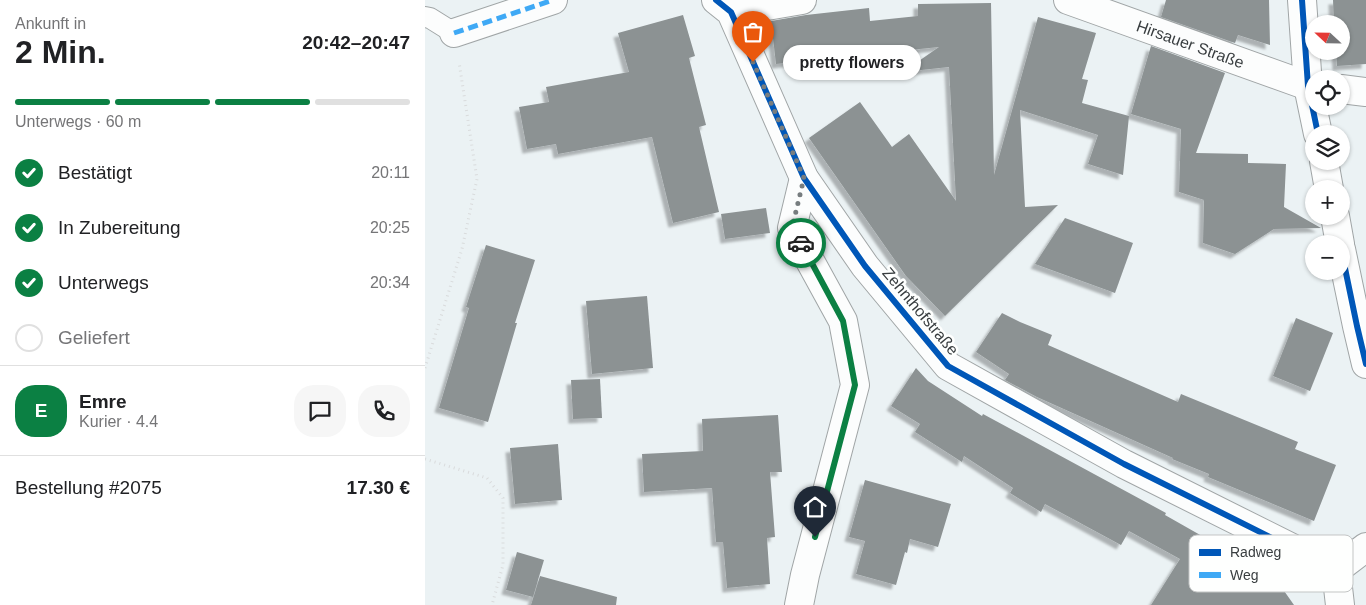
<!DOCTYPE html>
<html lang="de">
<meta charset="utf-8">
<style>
:root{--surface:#fff;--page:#f6f6f6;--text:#202124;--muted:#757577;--line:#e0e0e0;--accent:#0b8043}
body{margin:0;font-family:Arial,sans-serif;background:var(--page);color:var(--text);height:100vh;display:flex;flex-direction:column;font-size:19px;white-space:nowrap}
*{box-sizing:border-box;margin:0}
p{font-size:16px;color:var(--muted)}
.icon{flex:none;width:28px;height:28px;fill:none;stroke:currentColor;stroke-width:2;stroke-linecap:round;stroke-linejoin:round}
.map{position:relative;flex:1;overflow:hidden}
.sheet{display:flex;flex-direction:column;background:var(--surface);width:425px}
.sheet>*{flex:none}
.needle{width:32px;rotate:292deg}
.tools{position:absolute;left:880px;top:15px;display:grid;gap:10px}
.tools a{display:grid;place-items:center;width:45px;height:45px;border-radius:50%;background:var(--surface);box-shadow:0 1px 4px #0004;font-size:25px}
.pin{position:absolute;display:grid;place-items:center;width:42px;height:42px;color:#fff;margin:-51px -21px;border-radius:50% 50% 50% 0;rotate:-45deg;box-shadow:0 0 5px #0007}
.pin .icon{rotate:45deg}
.courier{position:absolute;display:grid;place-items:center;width:50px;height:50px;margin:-25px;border:4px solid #0b8043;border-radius:50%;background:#fff;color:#222;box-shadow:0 1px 6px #0007}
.bubble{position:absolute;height:35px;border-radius:18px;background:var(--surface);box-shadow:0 1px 4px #0004;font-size:16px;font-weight:600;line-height:35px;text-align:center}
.summary em{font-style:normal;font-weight:600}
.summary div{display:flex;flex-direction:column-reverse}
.summary{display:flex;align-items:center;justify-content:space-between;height:85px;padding:0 15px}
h1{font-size:32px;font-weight:600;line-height:38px}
.bar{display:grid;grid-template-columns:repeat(4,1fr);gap:8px 5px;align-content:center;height:60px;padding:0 15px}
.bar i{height:6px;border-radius:4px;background:var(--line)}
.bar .selected{background:var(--accent)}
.bar p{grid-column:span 4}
.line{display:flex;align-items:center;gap:12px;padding:0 15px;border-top:1px solid var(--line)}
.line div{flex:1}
.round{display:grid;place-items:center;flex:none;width:52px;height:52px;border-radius:20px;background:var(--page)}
ol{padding:0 15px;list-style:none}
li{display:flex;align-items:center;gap:15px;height:55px}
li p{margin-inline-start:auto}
li .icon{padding:5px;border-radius:50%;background:var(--accent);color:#fff;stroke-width:4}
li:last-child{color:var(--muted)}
li i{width:28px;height:28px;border:2px solid var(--line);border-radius:50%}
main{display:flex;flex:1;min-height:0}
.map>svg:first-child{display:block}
.building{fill:#8c9293;filter:url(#shadow)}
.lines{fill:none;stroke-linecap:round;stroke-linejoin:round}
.lane-casing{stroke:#a0a5a6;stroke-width:22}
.street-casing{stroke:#a0a5a6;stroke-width:30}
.secondary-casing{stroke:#a0a5a6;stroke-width:30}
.path{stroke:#d9dbdc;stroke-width:3;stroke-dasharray:1 4;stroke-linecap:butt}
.lane{stroke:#fcfdfd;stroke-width:20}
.street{stroke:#fcfdfd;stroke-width:28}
.secondary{stroke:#fcfdfd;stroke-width:28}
.quiet{stroke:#3fa9f5;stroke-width:5;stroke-dasharray:10 5;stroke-linecap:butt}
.cycleway-casing{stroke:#fefffe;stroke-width:9}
.cycleway{stroke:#0057b8;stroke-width:6}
.done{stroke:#777d7f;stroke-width:5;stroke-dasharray:0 9}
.route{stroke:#0b8043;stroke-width:6}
.labels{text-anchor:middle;stroke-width:5;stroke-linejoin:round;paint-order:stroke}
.street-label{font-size:16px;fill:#393e40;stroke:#fefffe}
.key{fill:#fefffe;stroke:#c3c5c5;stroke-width:1}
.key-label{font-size:14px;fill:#393e40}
</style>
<main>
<section class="sheet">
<div class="summary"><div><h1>2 Min.</h1><p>Ankunft in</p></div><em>20:42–20:47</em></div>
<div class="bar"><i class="selected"></i><i class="selected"></i><i class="selected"></i><i></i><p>Unterwegs · 60 m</p></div>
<ol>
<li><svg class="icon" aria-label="check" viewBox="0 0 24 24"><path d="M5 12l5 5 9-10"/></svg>Bestätigt<p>20:11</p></li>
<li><svg class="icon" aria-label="check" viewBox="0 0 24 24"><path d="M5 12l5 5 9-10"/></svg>In Zubereitung<p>20:25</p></li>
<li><svg class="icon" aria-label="check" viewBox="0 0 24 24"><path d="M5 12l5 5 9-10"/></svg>Unterwegs<p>20:34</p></li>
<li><i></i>Geliefert</li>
</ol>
<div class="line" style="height:90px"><b class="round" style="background:var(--accent);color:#fff">E</b><div><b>Emre</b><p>Kurier · 4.4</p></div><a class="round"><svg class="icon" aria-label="chat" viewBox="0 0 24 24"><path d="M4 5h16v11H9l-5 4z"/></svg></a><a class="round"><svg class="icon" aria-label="phone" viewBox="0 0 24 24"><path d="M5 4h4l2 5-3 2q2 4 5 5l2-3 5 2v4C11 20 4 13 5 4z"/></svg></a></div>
<div class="line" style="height:65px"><div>Bestellung #2075</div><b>17.30 €</b></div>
</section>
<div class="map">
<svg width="941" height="605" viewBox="0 0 941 605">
<defs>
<filter id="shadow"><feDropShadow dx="-4.5" dy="4.5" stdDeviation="1" flood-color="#0004"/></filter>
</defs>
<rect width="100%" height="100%" fill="#ebf2f4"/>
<g class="building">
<polygon points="741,0 844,0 845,45 813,35 810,43 736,17"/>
<polygon points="908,0 941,0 941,64 912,66 911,51 916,51 916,24 909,24"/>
<polygon points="566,3 569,175 613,17 671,33 657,79 663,80 657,103 704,116 698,175 663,164 673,135 595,110 600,207 633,205 520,316 481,276 384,138 435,102 467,147 484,134 531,201 524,67 478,72 514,47 351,64 346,21 381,15 444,8 445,21 493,16 493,4"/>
<polygon points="258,15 270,56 264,58 281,125 274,127 294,212 248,223 227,137 133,154 131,144 102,149 94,107 124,102 121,87 204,72 193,33"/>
<polygon points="726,46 800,73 771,153 823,154 823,163 861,164 859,207 896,228 849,229 810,254 778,243 779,200 754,192 756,129 706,114"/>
<polygon points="341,208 345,233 300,239 296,214"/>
<polygon points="640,218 708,243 690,293 610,264"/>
<polygon points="61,245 110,260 90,323 92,323 63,422 14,408 44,308 41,307"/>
<polygon points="222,296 228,368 167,374 161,301"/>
<polygon points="577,313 595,322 627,335 623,345 753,402 756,394 873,442 870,449 911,465 889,521 783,477 784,474 747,459 748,458 612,397 580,380 584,374 551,352"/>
<polygon points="871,318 908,333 885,391 848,376"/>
<polygon points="491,368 503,381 557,416 558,414 741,513 740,515 784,540 783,541 850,578 869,605 726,605 755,559 704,531 696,545 620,504 616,512 585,493 588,488 539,456 537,462 490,432 495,424 466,406"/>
<polygon points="175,379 177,418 148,419 146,380"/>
<polygon points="353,415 357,472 345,472 350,537 342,538 345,584 302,588 298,542 291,542 287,488 219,492 217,454 278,451 277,419"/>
<polygon points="133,444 137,500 90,504 85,448"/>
<polygon points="440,480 526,504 513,547 485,539 482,553 480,552 471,585 431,574 440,541 424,537"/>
<polygon points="92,552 119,560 108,597 81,590"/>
<polygon points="115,576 192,597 191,605 106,605"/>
</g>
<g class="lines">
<g class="lane-casing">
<polyline id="lane" points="0,17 5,18 29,33"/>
</g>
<g class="street-casing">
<g id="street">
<polyline points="291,0 306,12 379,178 440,266 523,366 699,464 911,570"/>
<path id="s1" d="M643,0L883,86H889"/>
<polyline points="306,12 377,0"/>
<polyline points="29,33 128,0"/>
<polyline points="916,89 941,92"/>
<polyline points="911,570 941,547"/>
<polyline points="911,570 915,605"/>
<polyline points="374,605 380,575 430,385 418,321 367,228 379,178"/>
</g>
</g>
<g class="secondary-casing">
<g id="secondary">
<polyline points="877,0 883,86 893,134"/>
<polyline points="899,161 904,189"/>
<polyline points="910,216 915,244"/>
<polyline points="916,249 932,326 941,364"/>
</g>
</g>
<g class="path">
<polyline points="0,368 37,249 52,179 34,62"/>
<polyline points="0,459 62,478 78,498 78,565 67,605"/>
</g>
<use href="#lane" class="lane"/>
<use href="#street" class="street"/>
<use href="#secondary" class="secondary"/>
<polyline class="quiet" points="29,33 128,0"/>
<g class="cycleway-casing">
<g id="cycleway">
<polyline points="291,0 306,12 379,178 440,266 523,366 699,464 911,570"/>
<polyline points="877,0 883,86 893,134"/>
<polyline points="916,249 932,326 941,364"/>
</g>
</g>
<use href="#cycleway" class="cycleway"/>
</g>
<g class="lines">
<polyline class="done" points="328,62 379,178 367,228 376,243"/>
<polyline class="route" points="376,243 418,321 430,385 390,537"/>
</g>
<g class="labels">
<g class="street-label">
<text dy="6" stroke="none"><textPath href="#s1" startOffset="130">Hirsauer Straße</textPath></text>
<text transform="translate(496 311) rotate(50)" y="6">Zehnthofstraße</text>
</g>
</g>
<rect x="764" y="535" width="164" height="57" rx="8" class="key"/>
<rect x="774" y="549" width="22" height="7" fill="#0057b8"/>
<rect x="774" y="572" width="22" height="6" fill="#3fa9f5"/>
<g class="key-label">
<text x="805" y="557">Radweg</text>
<text x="805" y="580">Weg</text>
</g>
</svg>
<div class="tools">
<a><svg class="needle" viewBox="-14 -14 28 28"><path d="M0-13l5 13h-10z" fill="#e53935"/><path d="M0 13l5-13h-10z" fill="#757577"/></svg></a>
<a><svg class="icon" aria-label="locate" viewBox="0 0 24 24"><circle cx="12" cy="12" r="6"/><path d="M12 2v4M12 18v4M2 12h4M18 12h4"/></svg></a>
<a><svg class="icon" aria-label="layers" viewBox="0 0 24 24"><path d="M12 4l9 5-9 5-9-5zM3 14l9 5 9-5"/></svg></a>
<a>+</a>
<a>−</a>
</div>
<div class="pin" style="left:328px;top:62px;background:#ea580c"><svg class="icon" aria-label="bag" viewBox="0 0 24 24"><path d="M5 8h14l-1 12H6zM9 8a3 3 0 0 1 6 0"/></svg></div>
<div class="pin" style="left:390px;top:537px;background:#1f2937"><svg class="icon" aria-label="home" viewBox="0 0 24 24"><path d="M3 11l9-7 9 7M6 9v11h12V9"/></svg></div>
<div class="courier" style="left:376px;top:243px"><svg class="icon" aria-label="car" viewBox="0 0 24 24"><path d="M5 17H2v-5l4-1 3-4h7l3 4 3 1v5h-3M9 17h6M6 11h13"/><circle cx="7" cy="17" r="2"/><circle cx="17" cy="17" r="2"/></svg></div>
<div class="bubble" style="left:358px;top:45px;width:138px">pretty flowers</div>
</div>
</main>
